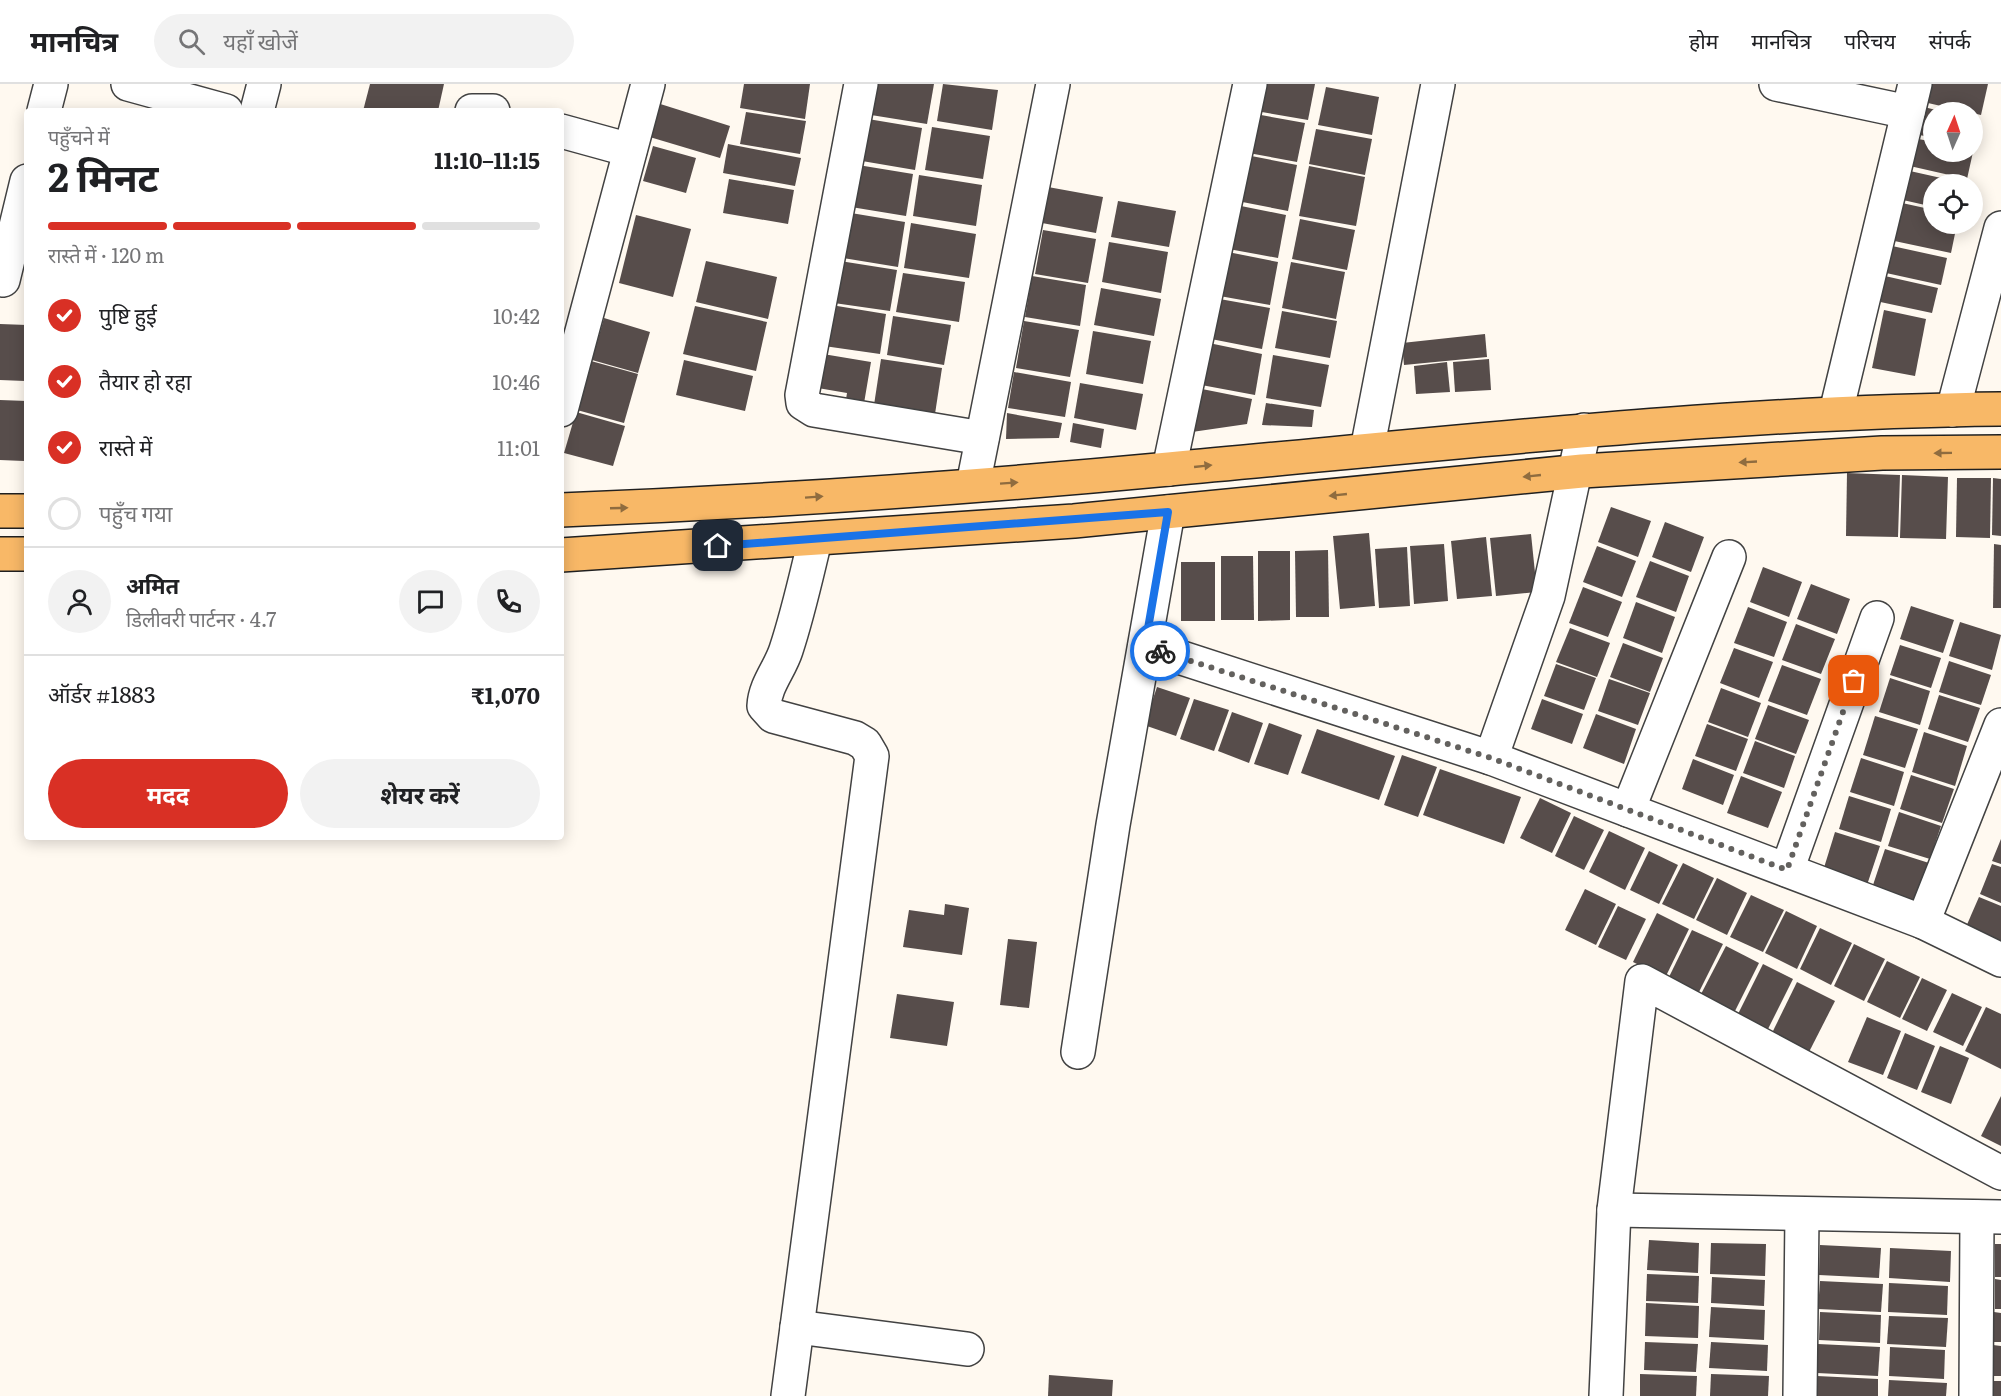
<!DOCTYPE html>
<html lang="hi">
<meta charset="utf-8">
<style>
:root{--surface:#fff;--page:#f2f2f2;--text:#202124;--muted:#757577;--line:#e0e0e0;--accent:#d93025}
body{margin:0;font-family:Literata,"Noto Sans Devanagari",serif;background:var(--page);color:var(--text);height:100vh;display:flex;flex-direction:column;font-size:22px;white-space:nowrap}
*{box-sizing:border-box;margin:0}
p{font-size:20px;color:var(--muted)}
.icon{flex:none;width:33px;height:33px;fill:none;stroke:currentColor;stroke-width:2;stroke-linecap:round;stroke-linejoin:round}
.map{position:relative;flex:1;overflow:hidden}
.details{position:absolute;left:24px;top:24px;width:540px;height:732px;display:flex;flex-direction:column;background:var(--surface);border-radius:6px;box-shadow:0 3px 15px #0003}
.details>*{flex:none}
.needle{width:39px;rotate:3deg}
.tools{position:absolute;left:1923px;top:18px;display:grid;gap:12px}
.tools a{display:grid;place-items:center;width:60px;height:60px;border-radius:50%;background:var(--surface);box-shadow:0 3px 15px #0003;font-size:30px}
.pin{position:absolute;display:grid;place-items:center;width:51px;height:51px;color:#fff;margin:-26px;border-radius:12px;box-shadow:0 3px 9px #0006}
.courier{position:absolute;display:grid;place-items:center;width:60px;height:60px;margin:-30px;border:4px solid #1a73e8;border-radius:50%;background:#fff;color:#222;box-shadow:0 2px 8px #0007}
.headline em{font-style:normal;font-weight:700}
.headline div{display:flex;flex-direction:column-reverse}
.headline{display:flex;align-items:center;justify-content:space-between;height:102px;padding:0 24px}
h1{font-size:39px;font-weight:700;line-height:45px}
.bar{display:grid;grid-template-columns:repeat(4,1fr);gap:9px 6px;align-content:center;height:72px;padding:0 24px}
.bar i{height:8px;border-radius:4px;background:var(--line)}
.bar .on{background:var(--accent)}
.bar p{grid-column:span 4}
.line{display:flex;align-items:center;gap:15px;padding:0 24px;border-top:2px solid var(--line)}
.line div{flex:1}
.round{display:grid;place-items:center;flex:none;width:63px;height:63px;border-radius:32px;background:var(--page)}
ol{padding:0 24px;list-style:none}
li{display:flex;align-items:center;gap:18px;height:66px}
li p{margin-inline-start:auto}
li .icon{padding:6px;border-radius:50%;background:var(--accent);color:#fff;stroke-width:4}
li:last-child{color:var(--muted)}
li i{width:33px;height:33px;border:3px solid var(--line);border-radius:50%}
.primary-button{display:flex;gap:12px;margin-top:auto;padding:12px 24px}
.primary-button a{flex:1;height:69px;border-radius:36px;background:var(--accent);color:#fff;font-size:24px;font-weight:700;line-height:69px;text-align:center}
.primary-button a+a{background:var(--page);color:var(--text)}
header{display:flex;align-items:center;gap:36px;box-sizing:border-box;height:84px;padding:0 30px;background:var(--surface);border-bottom:2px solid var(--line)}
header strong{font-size:28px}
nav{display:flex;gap:33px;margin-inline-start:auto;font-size:21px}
.search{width:420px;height:54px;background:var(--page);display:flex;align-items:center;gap:15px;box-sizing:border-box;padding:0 21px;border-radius:33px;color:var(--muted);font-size:22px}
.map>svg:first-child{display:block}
.building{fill:#574d4b}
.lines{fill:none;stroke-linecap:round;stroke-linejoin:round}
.minor-casing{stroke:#424242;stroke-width:36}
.major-casing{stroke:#202020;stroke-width:36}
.minor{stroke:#fff;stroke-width:33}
.major{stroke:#f8b867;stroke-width:33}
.oneway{fill:#8f6c3f}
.done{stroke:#63615e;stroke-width:6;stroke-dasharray:0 10.8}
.route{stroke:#1a73e8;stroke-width:8}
</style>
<header>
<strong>मानचित्र</strong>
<div class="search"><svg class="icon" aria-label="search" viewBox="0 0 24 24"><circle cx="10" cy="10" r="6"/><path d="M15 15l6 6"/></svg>यहाँ खोजें</div>
<nav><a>होम</a><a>मानचित्र</a><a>परिचय</a><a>संपर्क</a></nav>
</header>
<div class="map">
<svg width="2001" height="1312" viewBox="0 0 2001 1312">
<rect width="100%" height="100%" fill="#fff9f0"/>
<g class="building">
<polygon points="370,0 444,0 438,27 363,27"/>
<polygon points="744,0 810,0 805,35 740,24"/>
<polygon points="875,0 934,0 927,40 871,31"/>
<polygon points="943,0 998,6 992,46 937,37"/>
<polygon points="1255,0 1315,0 1308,36 1250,26"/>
<polygon points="1922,0 1988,0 1981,31 1919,17"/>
<polygon points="1326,3 1379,13 1372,51 1318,41"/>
<polygon points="654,18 730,42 720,74 643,51"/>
<polygon points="1916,21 1944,28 1934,28 1934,54 1910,49"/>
<polygon points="746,28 806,37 800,70 740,60"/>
<polygon points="1250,29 1305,39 1297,78 1243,68"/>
<polygon points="1972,34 1980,36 1973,67 1972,67"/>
<polygon points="868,35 922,44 915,86 862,77"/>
<polygon points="932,43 990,52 983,95 925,86"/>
<polygon points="1316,45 1372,55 1365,91 1309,80"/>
<polygon points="1908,53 1934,58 1934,68 1973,68 1967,95 1901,80"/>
<polygon points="728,60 801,74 795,102 723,89"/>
<polygon points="653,62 696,74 686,109 643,97"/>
<polygon points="1241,70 1297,81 1288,127 1232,116"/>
<polygon points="858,81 913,90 906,132 851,123"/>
<polygon points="1309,82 1365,93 1356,142 1299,132"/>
<polygon points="1901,85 1968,100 1934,100 1934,123 1894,114"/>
<polygon points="919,91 982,101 976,142 913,132"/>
<polygon points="729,95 794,106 788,140 723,129"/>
<polygon points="1048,103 1103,113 1096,149 1042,139"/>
<polygon points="1118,117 1176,127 1169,163 1111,153"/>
<polygon points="1893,117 1934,126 1934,140 1957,140 1951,169 1885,155"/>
<polygon points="1231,120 1286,131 1278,174 1223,164"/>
<polygon points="851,129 905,138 898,183 843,174"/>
<polygon points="636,131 691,145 673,213 619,199"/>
<polygon points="1300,135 1355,146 1347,186 1292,175"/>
<polygon points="911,139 976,150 969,194 904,184"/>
<polygon points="1043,146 1096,155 1088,199 1035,190"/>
<polygon points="1109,158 1168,168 1161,209 1102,198"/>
<polygon points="1883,160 1947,174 1941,201 1877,187"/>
<polygon points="1223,167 1278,178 1270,221 1214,211"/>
<polygon points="706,177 777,193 768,235 696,218"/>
<polygon points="840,177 897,186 890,227 834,219"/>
<polygon points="1291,178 1345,188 1336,235 1282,224"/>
<polygon points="903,189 965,198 959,238 896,228"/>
<polygon points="1876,190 1938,204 1932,229 1871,216"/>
<polygon points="1032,192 1086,201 1080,242 1025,233"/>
<polygon points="1101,204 1161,215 1154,252 1094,241"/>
<polygon points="1214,214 1270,224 1262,265 1206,254"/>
<polygon points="831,221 886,230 880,270 824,262"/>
<polygon points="695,222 767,238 756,287 683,270"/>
<polygon points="1884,226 1926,235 1915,292 1872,284"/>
<polygon points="1282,227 1337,237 1330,274 1275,264"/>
<polygon points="893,232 951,241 944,281 887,271"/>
<polygon points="604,234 650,248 638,289 592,276"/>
<polygon points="1024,237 1079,246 1070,293 1016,284"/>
<polygon points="0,240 27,241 25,297 0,296"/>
<polygon points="1093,247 1151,257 1143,300 1086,290"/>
<polygon points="1485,250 1487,273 1404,281 1402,259"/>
<polygon points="1204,258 1262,270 1255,311 1196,300"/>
<polygon points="817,269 871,278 862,331 844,328 847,309 812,303"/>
<polygon points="1273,271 1329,281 1321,323 1266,314"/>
<polygon points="881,275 942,284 935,330 874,321"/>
<polygon points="1489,275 1491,306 1455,308 1453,278"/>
<polygon points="684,276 753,292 745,327 676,311"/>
<polygon points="591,277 638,290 624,339 577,326"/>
<polygon points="1447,278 1450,308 1416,310 1414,282"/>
<polygon points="1014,288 1071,298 1065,333 1008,324"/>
<polygon points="1080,299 1143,310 1136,346 1074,334"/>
<polygon points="1197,304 1252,315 1247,340 1185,349"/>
<polygon points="0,316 27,317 24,377 0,376"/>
<polygon points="1266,319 1314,326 1312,343 1262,341"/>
<polygon points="576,328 625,342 613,382 564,369"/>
<polygon points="1007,329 1062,339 1059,354 1006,355"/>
<polygon points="1073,339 1104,345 1101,364 1070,358"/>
<polygon points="1847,389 1900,391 1898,453 1846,452"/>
<polygon points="1902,391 1948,393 1946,455 1900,454"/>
<polygon points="1957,394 1991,394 1990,454 1956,453"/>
<polygon points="1993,394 2001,395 2001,452 1992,451"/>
<polygon points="1611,423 1651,437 1638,473 1598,458"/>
<polygon points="1665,438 1704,453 1691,488 1652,473"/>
<polygon points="1369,449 1375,522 1340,525 1333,452"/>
<polygon points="1531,450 1537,508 1496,512 1490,454"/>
<polygon points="1486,453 1492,512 1457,515 1451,457"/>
<polygon points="1444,460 1448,517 1414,520 1410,462"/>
<polygon points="1994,460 2001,461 2001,524 1993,524"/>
<polygon points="1597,462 1636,477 1622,513 1583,498"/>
<polygon points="1407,463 1410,522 1379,524 1375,465"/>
<polygon points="1328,466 1329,533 1296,533 1295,467"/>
<polygon points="1258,467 1290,467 1290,536 1258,537"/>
<polygon points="1221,472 1253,472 1254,536 1221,536"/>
<polygon points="1650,477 1689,492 1676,528 1636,513"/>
<rect x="1181" y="478" width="34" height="59"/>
<polygon points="1763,483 1802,498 1789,533 1750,518"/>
<polygon points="1811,500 1850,515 1837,550 1797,535"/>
<polygon points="1583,503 1622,518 1608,553 1569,539"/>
<polygon points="1636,518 1675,533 1662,569 1623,554"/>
<polygon points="1911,522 1954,536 1943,569 1900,555"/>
<polygon points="1748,523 1787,538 1774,573 1734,559"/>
<polygon points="1960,538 2001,551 1992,586 1949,572"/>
<polygon points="1796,540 1835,555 1821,590 1782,576"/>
<polygon points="1570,544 1610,559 1597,593 1556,578"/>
<polygon points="1623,559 1663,574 1650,608 1610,593"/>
<polygon points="1900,561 1941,574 1931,604 1890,591"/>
<polygon points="1734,564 1773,578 1759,614 1720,599"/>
<polygon points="1949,577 1991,591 1981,621 1939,608"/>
<polygon points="1556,580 1596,594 1584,626 1544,612"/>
<polygon points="1782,581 1821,595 1807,631 1768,617"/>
<polygon points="1890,594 1930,607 1920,641 1879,628"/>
<polygon points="1609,595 1650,609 1638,641 1598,627"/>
<polygon points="1157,603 1190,614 1176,652 1144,641"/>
<polygon points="1721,604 1761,619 1748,653 1708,638"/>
<polygon points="1939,611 1980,624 1968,658 1928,645"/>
<polygon points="1194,615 1229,626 1214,667 1180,655"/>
<polygon points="1542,615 1583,630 1572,660 1531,645"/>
<polygon points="1768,621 1809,636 1796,670 1755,655"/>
<polygon points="1232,628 1263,639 1249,679 1218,667"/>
<polygon points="1596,630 1636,645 1624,680 1583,664"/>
<polygon points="1875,632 1918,645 1905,684 1863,671"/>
<polygon points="1269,639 1302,651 1288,691 1254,680"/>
<polygon points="1707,640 1748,655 1736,687 1695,672"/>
<polygon points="1317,645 1395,672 1379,716 1301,689"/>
<polygon points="1924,648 1967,662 1955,702 1912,688"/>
<polygon points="1755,657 1795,672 1784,704 1743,689"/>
<polygon points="1402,671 1437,683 1418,733 1384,721"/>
<polygon points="1861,674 1904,688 1894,722 1850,708"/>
<polygon points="1693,675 1734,691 1723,721 1682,705"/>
<polygon points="1440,685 1521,713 1504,760 1423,731"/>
<polygon points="1911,691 1954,705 1942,739 1900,725"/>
<polygon points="1741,692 1782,708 1768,744 1727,729"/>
<polygon points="1849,712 1891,725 1881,758 1839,745"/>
<polygon points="1540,714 1571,729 1552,769 1520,754"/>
<polygon points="1899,728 1941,742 1930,775 1888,762"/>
<polygon points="1574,732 1604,746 1584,786 1555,772"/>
<polygon points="1609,747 1645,764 1625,806 1589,788"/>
<polygon points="1835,748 1880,762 1867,801 1823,787"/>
<polygon points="2001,755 2001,780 1992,777"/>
<polygon points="1885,765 1929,779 1916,818 1872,804"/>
<polygon points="1649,767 1678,781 1659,820 1630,806"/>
<polygon points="1683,779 1714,794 1694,835 1662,820"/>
<polygon points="1992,780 2001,783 2001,819 1980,810"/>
<polygon points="1717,794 1747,809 1727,851 1696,836"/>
<polygon points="1585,805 1616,820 1596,861 1565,846"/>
<polygon points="1751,811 1784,826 1763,868 1730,853"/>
<polygon points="1979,813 2001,822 2001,869 1962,852"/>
<polygon points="945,820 969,824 962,871 903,863 909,826 944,831"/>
<polygon points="1618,822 1646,835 1626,876 1598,863"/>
<polygon points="1786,827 1817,842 1797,885 1765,869"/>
<polygon points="1657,829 1689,845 1665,894 1633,878"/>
<polygon points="1820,844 1852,859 1831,901 1800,885"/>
<polygon points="1692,846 1723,860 1698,910 1668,895"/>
<polygon points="1008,855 1037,858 1029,924 1000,921"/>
<polygon points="1854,860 1885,875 1864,917 1834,902"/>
<polygon points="1726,862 1759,879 1734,929 1700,912"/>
<polygon points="1887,877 1920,893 1900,934 1867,918"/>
<polygon points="1763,880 1793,895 1767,947 1737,932"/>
<polygon points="1922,894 1947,906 1927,947 1902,935"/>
<polygon points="1797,898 1835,917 1809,968 1772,949"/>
<polygon points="1952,909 1982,923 1963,962 1933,948"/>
<polygon points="897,910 954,918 947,962 890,954"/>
<polygon points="1986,923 2001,930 2001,985 1965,967"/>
<polygon points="1867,933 1901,947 1883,991 1848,978"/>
<polygon points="1905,949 1935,962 1917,1006 1887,994"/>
<polygon points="1940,962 1969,974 1951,1020 1921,1008"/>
<polygon points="2001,1012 2001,1062 1981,1052"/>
<polygon points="1649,1156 1699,1159 1698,1189 1647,1186"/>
<polygon points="1711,1159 1766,1160 1765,1192 1710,1190"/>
<rect x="1995" y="1160" width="6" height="33"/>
<polygon points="1820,1161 1881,1164 1879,1194 1819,1191"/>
<polygon points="1890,1164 1951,1167 1950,1198 1889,1194"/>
<polygon points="1647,1190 1699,1192 1698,1219 1646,1217"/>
<polygon points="1712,1193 1765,1196 1764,1222 1711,1219"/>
<polygon points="1995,1195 2001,1196 2001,1225 1995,1225"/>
<polygon points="1820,1197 1883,1200 1881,1228 1818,1225"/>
<polygon points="1889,1199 1948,1202 1947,1231 1888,1228"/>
<polygon points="1646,1219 1699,1222 1698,1254 1645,1252"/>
<polygon points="1711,1223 1765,1226 1764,1256 1709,1253"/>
<polygon points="1820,1228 1881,1231 1880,1259 1819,1256"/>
<polygon points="1994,1228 2001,1229 2001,1258 1994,1258"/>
<polygon points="1889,1232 1948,1234 1946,1263 1887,1260"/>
<polygon points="1645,1258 1698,1260 1696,1288 1644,1286"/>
<polygon points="1711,1258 1768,1261 1767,1287 1709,1284"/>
<polygon points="1818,1260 1880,1263 1878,1292 1817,1289"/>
<polygon points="1993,1261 2001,1262 2001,1292 1993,1292"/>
<polygon points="1890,1263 1945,1266 1944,1295 1889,1292"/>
<polygon points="1640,1290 1697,1292 1696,1312 1640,1312"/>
<polygon points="1711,1290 1769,1292 1768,1312 1710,1312"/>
<polygon points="1049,1291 1113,1296 1112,1312 1048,1312"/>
<polygon points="1817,1292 1878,1295 1878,1312 1816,1312"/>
<polygon points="1889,1296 1947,1299 1946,1312 1888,1312"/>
<rect x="1992" y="1297" width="9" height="15"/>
</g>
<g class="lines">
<g class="minor-casing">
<g id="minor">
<polyline points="128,0 226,27"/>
<polyline points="861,0 802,311 803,319 814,326 982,354"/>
<polyline points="1776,0 1908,28"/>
<polyline points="44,27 51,0"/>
<polyline points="257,27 264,0"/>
<polyline points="472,27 493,27"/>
<polyline points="561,47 630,66"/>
<polyline points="3,196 27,97"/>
<polyline points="561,326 648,0"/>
<polyline points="1953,326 2001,144"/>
<polyline points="1836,328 1915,0"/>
<polyline points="1367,366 1438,0"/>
<polyline points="1169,385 1250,0"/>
<polyline points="973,401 1053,0"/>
<polyline points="1145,562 1491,674 1923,838 2001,876"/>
<polyline points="1491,674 1548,512 1584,346"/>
<polyline points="1628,726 1729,473"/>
<polyline points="1787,786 1877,534"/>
<polyline points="1923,838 2001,641"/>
<polyline points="1078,968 1113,741 1168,428"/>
<polyline points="1614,1126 2001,1133"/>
<polyline points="797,1243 967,1265"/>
<path d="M788,1312L872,672L865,660L855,654L773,632L764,622C765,601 780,585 786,566C798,530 806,493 815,456"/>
<polyline points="1606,1312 1614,1126 1642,897 2001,1089"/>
<polyline points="1800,1312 1802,1130"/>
<polyline points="1976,1312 1977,1133"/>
</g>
</g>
<g class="major-casing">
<g id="major">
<path d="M561,426C764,418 967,404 1169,385C1446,360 1722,328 2001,325"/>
<polyline points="0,427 27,427"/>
<polyline points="0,470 27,470"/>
<polyline points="561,471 1074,437 1582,387 1882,369 2001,368"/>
</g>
</g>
<use href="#minor" class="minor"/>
<use href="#major" class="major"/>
</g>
<defs><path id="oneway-solid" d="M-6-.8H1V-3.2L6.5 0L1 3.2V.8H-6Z" transform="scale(1.5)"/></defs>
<g class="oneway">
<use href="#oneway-solid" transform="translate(1943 369) rotate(179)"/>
<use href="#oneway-solid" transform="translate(1748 378) rotate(177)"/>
<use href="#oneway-solid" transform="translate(1203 382) rotate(-6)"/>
<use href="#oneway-solid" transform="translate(1532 392) rotate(174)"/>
<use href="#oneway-solid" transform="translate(1009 399) rotate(-4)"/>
<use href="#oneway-solid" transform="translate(1338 411) rotate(174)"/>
<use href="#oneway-solid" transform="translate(814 413) rotate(-4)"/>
<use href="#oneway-solid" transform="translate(619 424) rotate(-2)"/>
</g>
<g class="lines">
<polyline class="done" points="1160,567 1491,674 1787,786 1854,597"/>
<polyline class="route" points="718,462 1168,428 1145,562 1160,567"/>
</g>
</svg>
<div class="tools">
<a><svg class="needle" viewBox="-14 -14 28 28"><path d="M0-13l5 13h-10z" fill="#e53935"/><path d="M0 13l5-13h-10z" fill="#757577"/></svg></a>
<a><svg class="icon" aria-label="locate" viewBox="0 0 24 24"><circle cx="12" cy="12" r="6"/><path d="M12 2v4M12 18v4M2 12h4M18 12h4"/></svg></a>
</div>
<div class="pin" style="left:1854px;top:597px;background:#ea580c"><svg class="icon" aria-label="bag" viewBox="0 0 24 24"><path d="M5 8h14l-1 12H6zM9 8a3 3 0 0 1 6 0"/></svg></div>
<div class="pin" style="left:718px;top:462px;background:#1f2937"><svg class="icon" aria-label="home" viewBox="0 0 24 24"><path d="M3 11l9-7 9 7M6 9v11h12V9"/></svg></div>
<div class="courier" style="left:1160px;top:567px"><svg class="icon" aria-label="bike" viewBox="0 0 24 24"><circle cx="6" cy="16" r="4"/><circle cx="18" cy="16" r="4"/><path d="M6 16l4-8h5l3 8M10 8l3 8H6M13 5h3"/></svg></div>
<section class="details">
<div class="headline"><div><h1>2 मिनट</h1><p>पहुँचने में</p></div><em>11:10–11:15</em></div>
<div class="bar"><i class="on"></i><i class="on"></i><i class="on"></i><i></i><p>रास्ते में · 120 m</p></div>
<ol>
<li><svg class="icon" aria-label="check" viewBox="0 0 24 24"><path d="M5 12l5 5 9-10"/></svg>पुष्टि हुई<p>10:42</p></li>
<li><svg class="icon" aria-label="check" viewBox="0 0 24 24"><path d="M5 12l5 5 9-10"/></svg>तैयार हो रहा<p>10:46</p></li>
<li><svg class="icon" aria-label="check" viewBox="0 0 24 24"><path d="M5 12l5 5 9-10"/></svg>रास्ते में<p>11:01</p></li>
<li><i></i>पहुँच गया</li>
</ol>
<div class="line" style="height:108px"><a class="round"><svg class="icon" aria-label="person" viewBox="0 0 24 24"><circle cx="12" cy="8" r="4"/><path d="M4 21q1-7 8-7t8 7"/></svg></a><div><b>अमित</b><p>डिलीवरी पार्टनर · 4.7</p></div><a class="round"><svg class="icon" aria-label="chat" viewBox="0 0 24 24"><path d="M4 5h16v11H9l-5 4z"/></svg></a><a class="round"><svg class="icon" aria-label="phone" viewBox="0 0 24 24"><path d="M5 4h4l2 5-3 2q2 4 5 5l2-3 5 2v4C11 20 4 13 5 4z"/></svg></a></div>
<div class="line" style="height:78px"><div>ऑर्डर #1883</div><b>₹1,070</b></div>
<div class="primary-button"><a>मदद</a><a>शेयर करें</a></div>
</section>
</div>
